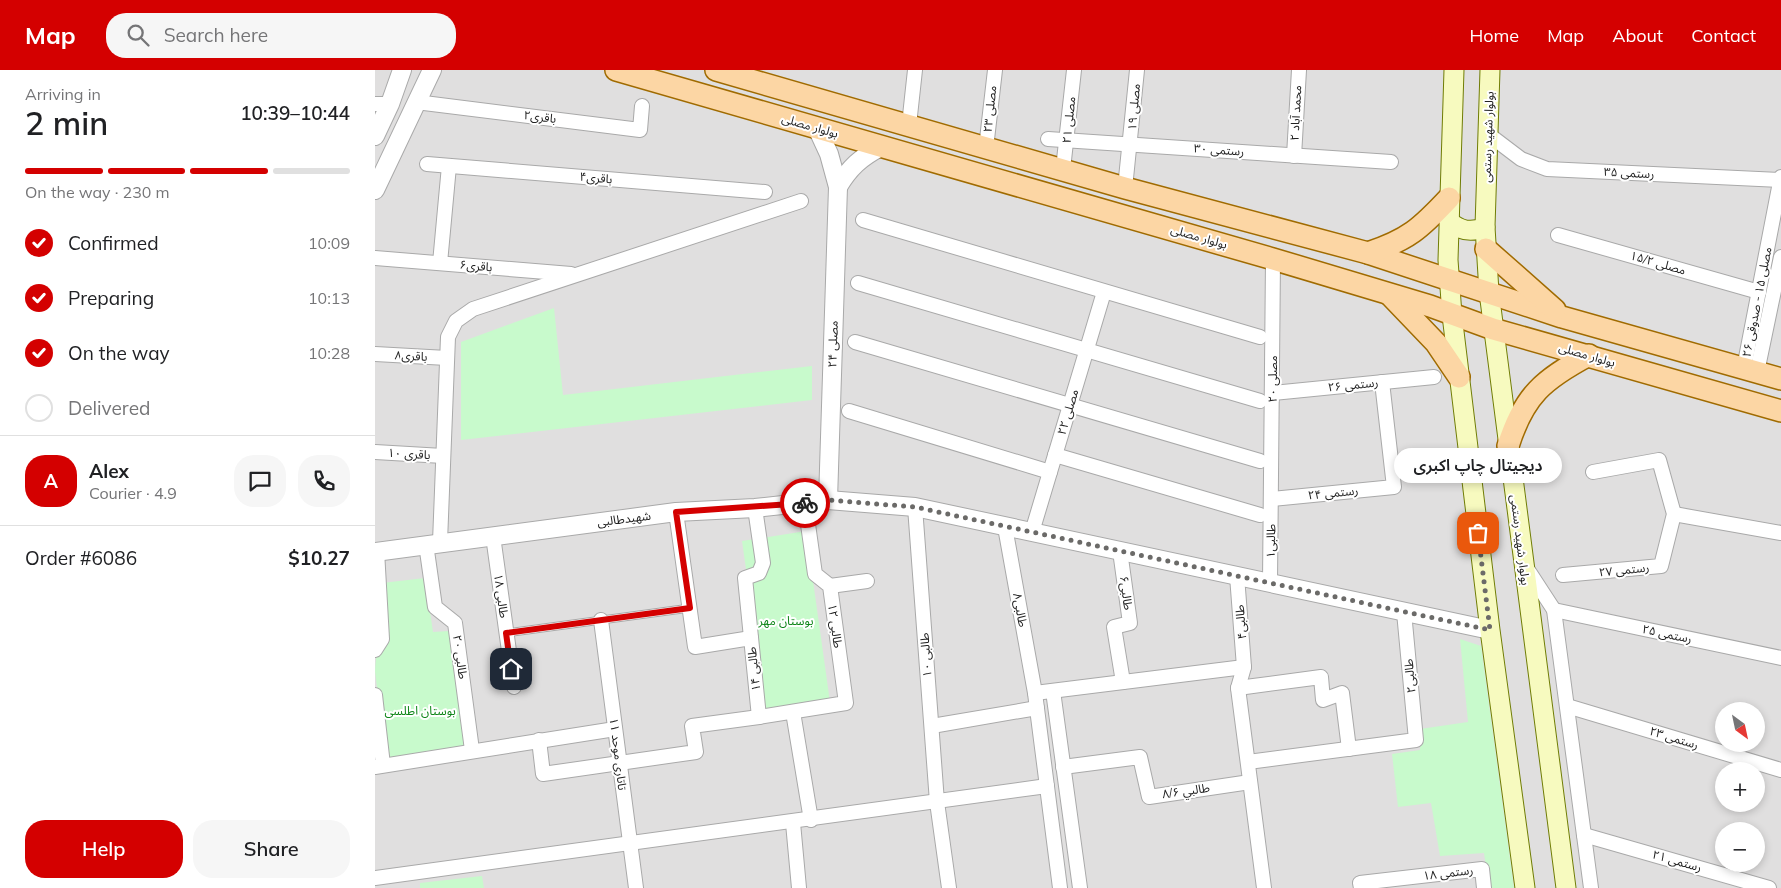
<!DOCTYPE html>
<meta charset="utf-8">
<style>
:root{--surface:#fff;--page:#f6f6f6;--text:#202124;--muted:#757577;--line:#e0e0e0;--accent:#d40000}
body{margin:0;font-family:Mulish,"Noto Sans Arabic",sans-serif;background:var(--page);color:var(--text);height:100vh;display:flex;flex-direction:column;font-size:19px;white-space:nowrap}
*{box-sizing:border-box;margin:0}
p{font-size:16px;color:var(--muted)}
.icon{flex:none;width:28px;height:28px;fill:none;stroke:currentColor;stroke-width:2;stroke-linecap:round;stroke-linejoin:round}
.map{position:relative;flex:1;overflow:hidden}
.drawer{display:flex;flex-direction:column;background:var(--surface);width:375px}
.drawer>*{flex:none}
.needle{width:32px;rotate:147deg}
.buttons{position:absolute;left:1340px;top:632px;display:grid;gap:10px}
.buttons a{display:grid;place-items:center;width:50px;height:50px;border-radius:50%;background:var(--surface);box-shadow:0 2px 8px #0003;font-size:25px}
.pin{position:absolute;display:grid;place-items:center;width:42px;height:42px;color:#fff;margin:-21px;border-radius:10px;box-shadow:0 2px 8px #0006}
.courier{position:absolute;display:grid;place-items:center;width:50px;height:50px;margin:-25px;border:4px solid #d40000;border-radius:50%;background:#fff;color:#222;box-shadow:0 1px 6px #0007}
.bubble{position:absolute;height:35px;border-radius:18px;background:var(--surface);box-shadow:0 2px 8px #0003;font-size:16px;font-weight:600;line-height:35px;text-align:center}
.head em{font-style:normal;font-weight:600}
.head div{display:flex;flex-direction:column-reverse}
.head{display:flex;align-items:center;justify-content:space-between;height:85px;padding:0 25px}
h1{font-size:32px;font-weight:600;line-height:38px}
.bar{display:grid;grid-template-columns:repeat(4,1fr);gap:8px 5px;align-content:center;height:60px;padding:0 25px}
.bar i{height:6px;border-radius:4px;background:var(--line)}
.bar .selected{background:var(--accent)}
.bar p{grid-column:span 4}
.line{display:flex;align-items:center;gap:12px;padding:0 25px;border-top:1px solid var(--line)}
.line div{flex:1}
.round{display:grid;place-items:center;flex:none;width:52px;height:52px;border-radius:20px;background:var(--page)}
ol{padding:0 25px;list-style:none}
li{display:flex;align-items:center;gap:15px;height:55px}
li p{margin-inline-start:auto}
li .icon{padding:5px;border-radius:50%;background:var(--accent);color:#fff;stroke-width:4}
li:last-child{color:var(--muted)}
li i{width:28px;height:28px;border:2px solid var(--line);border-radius:50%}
.action{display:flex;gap:10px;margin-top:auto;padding:10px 25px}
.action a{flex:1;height:58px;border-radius:20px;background:var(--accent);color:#fff;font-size:20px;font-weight:600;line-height:58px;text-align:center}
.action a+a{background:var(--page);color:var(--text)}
header{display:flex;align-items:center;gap:30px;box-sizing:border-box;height:70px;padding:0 25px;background:var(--accent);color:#fff}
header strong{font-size:24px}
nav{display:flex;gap:28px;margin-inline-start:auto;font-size:18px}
.search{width:350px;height:45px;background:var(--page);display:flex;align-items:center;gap:12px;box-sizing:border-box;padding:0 18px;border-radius:20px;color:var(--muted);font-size:19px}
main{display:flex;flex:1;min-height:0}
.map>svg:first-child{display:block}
.residential{fill:#e0dfdf;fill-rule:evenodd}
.park{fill:#c8facc}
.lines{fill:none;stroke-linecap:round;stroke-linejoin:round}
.service-casing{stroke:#a9a9a9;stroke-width:9}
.minor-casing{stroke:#a9a9a9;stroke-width:16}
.tertiary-casing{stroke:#a9a9a9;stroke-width:20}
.secondary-casing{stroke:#707d05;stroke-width:21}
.primary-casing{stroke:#a06b00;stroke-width:24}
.service{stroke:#fff;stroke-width:7}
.minor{stroke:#fff;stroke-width:14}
.tertiary{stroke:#fff;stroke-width:18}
.secondary{stroke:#f7fabf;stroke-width:19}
.primary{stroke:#fcd6a4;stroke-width:21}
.done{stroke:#6b6a68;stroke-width:5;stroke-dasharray:0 9}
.route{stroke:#d40000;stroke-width:6}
.labels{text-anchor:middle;stroke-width:4;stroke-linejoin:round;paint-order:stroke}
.street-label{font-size:12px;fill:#222;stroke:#fff}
.park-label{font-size:12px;fill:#0c8416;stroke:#fff}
</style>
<header>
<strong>Map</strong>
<div class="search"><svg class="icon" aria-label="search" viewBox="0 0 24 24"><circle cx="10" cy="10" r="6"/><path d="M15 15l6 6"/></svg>Search here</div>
<nav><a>Home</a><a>Map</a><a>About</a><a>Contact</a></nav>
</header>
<main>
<section class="drawer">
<div class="head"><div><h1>2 min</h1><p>Arriving in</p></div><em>10:39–10:44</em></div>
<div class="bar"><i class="selected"></i><i class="selected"></i><i class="selected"></i><i></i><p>On the way · 230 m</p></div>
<ol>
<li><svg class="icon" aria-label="check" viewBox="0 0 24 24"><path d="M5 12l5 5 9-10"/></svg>Confirmed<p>10:09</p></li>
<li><svg class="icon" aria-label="check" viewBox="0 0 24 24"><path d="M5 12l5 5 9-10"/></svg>Preparing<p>10:13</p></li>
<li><svg class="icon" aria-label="check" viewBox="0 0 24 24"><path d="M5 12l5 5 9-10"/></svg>On the way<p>10:28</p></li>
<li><i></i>Delivered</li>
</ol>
<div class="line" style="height:90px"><b class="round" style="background:var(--accent);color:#fff">A</b><div><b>Alex</b><p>Courier · 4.9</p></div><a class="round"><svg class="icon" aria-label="chat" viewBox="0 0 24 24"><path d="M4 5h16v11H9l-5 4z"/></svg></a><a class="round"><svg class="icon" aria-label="phone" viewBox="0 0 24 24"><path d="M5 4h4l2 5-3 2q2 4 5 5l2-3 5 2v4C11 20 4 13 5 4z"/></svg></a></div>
<div class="line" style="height:65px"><div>Order #6086</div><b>$10.27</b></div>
<div class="action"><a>Help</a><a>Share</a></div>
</section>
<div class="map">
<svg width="1406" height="818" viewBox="0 0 1406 818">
<rect width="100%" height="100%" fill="#f2efe9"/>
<path class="residential" d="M0,0H1406V818H0ZM1349,641H1381V674H1349ZM1349,701H1381V734H1349ZM1349,761H1381V794H1349Z"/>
<g class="park">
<polygon points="179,238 188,325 437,296 437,330 86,370 86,272"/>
<polygon points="431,461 455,632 391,641 367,471"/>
<polygon points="50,508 58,562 74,561 91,682 11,692 0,601 7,513"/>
<polygon points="1085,569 1106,576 1139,818 1114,818 1109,783 1065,786 1056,733 1023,737 1017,684 1045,680 1045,659 1093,652"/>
<polygon points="107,806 109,818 45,818 45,813"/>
</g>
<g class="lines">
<g class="service-casing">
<polyline id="service" points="131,563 315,538"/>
</g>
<g class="minor-casing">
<g id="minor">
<polyline points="41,32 265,60 267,36"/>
<polyline points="0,34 15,34"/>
<polyline points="534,55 540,0"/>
<polyline points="1113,64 1146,89 1172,99 1406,110"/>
<polyline points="673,69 1016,92"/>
<polyline points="611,78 620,0"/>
<polyline points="919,86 924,0"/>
<polyline points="52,94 390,122"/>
<polyline points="688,99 699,0"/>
<polyline points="750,118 762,0"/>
<polyline points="488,150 885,267"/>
<polyline points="1183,165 1384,222"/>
<polyline points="0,188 196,204"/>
<polyline points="65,193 74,96"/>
<polyline points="483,213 885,331"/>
<polyline points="480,272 885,391"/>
<polyline points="0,284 72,288"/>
<polyline points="1369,298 1406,107"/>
<polyline points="1382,302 1406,187"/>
<polyline points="898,323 1059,307"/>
<polyline points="474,341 675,402"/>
<polyline points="0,382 68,386"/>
<polyline points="680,385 885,445"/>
<polyline points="897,429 1019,417 1007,312"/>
<polyline points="540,437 562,732 574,818"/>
<polyline points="380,438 388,493 384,503 370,508 384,647 471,633 455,516 440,504 430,433"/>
<polyline points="301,442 320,577 376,568"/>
<polyline points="1299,444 1406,463"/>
<polyline points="630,457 660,623 685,818"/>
<polyline points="657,462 729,222"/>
<polyline points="118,466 139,617"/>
<polyline points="65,472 73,267 81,251 98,239 426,131"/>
<polyline points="51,474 60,537 80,553 97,680"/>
<polyline points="745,481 755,553 739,557 748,612"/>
<polyline points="1151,497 1179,540 1216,818"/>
<polyline points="1188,505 1286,496 1299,444 1284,390 1218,402"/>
<polyline points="862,506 869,597 863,618 889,818"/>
<polyline points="895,513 898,189"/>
<polyline points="455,516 492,511"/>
<polyline points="1179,540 1406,588"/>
<polyline points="226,550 261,818"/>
<polyline points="0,580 7,569 2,481"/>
<polyline points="863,618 946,607 948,630 967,623 974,679"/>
<polyline points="678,621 705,818"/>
<polyline points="660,623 869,597"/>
<polyline points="0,625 8,695"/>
<polyline points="1192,636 1406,700"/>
<polyline points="418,642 436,750"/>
<polyline points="557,656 662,638"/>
<polyline points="164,670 168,704 321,682 317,656 384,647"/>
<polyline points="873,692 1041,670 1029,542"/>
<polyline points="0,697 240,659"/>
<polyline points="688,697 765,687 774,727 875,712"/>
<polyline points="418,753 424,818"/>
<polyline points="1209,765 1394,818"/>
<polyline points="0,808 672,716"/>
<polyline points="986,818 985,813 1107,799 1109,818"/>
</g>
</g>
<g class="tertiary-casing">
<g id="tertiary">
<polyline points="442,58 454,84 463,117 453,430"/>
<polyline points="0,66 15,34 27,0"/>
<path d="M463,117C474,98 486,87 506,77"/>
<polyline points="0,120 57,0"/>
<polyline points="0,482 301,442 380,438 453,430 540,437 1115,560"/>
</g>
</g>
<g class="secondary-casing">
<g id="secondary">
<polyline points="1079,0 1073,190 1077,245 1115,560 1150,818"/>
<polyline points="1115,0 1110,157 1114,222 1191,818"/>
<path d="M1074,151C1085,161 1096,163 1110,157"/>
</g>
</g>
<g class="primary-casing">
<g id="primary">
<polyline points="241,0 898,189 1055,236 1118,259 1406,341"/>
<polyline points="341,0 750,118 993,183 1187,247 1406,309"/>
<polyline points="1111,179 1180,240"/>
<path d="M993,183C1033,170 1046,158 1074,128"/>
<polyline points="1015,225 1061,273 1084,307"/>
<path d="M1133,376C1149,325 1169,309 1214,285"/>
</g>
</g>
<use href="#service" class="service"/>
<use href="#minor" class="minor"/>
<use href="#tertiary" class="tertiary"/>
<use href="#secondary" class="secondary"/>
<use href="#primary" class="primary"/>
</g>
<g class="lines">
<polyline class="done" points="430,433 453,430 540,437 1115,560 1103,463"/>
<polyline class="route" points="136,599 131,563 315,538 301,442 430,433"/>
</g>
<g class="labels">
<g class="street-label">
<text transform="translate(759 37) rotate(-85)" y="4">مصلی ۱۹</text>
<text transform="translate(615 39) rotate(-84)" y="4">مصلی ۲۳</text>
<text transform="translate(921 43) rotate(-87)" y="4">محمد آباد ۲</text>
<text transform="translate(165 47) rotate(7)" y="4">باقری۲</text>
<text transform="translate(694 50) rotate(-84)" y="4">مصلی ۲۱</text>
<text transform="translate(435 56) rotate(16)" y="4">بولوار مصلی</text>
<text transform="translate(1113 67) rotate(-88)" y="4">بولوار شهید رستمی</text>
<text transform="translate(844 80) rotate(4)" y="4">رستمی ۳۰</text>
<text transform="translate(1254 103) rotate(3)" y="4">رستمی ۳۵</text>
<text transform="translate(221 108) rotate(5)" y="4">باقری۴</text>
<text transform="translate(824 167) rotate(16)" y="4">بولوار مصلی</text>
<text transform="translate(1283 193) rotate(16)" y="4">مصلی ۱۵/۲</text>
<text transform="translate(101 196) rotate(5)" y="4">باقری۶</text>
<text transform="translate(1382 232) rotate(-79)" y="4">مصلی ۱۵ - صدوقی ۲۶</text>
<text transform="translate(458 274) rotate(-88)" y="4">مصلی ۲۴</text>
<text transform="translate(1212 285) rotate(16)" y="4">بولوار مصلی</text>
<text transform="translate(36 286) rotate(3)" y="4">باقری۸</text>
<text transform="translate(898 309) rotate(-90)" y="4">مصلی ۲۰</text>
<text transform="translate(978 315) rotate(-6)" y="4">رستمی ۲۶</text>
<text transform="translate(693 342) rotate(-73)" y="4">مصلی ۲۲</text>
<text transform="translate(34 384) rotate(3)" y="4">باقری ۱۰</text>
<text transform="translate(958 423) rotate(-6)" y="4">رستمی ۲۴</text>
<text transform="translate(249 449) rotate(-7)" y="4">شهیدطالبی</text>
<text transform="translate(1145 470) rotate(83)" y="4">بولوار شهید رستمی</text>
<text transform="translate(896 471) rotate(-89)" y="4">طالبی۱</text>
<text transform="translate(1249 500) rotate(-6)" y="4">رستمی ۲۷</text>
<text transform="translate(751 523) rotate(82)" y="4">طالبی۶</text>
<text transform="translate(126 526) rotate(82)" y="4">طالبی ۱۸</text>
<text transform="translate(645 540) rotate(80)" y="4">طالبی۸</text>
<text transform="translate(866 552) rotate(-94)" y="4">طالبی۴</text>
<text transform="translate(460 556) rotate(82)" y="4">طالبی ۱۲</text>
<text transform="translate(1292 564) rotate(12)" y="4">رستمی ۲۵</text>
<text transform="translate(551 585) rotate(-94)" y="4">طالبی ۱۰</text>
<text transform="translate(85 587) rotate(82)" y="4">طالبی ۲۰</text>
<text transform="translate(379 599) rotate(-96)" y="4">طالبی ۱۴</text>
<text transform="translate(1035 606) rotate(-95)" y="4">طالبی۲</text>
<text transform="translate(1299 668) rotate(17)" y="4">رستمی ۲۳</text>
<text transform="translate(243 684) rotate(83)" y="4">تاتاری موحد ۱۱</text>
<text transform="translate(811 721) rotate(-8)" y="4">طالبي ۸/۶</text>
<text transform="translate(1302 791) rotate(16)" y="4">رستمی ۲۱</text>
<text transform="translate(1073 803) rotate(-7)" y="4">رستمی ۱۸</text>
</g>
<g class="park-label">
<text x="411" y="555">بوستان مهر</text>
<text x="45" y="645">بوستان اطلسی</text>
</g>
</g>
</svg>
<div class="buttons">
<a><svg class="needle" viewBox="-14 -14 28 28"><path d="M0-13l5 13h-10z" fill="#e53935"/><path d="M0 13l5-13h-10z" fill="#757577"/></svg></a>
<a>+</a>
<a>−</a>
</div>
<div class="pin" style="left:1103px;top:463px;background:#ea580c"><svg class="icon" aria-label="bag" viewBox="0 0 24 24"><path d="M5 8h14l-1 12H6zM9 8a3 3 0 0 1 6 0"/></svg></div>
<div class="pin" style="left:136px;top:599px;background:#1f2937"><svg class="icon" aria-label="home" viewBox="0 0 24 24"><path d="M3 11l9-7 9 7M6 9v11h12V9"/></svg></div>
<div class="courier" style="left:430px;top:433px"><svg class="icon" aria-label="bike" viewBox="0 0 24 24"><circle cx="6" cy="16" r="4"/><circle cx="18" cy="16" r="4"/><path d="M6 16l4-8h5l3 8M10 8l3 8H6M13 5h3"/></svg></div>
<div class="bubble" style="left:1019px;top:378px;width:168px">دیجیتال چاپ اکبری</div>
</div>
</main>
